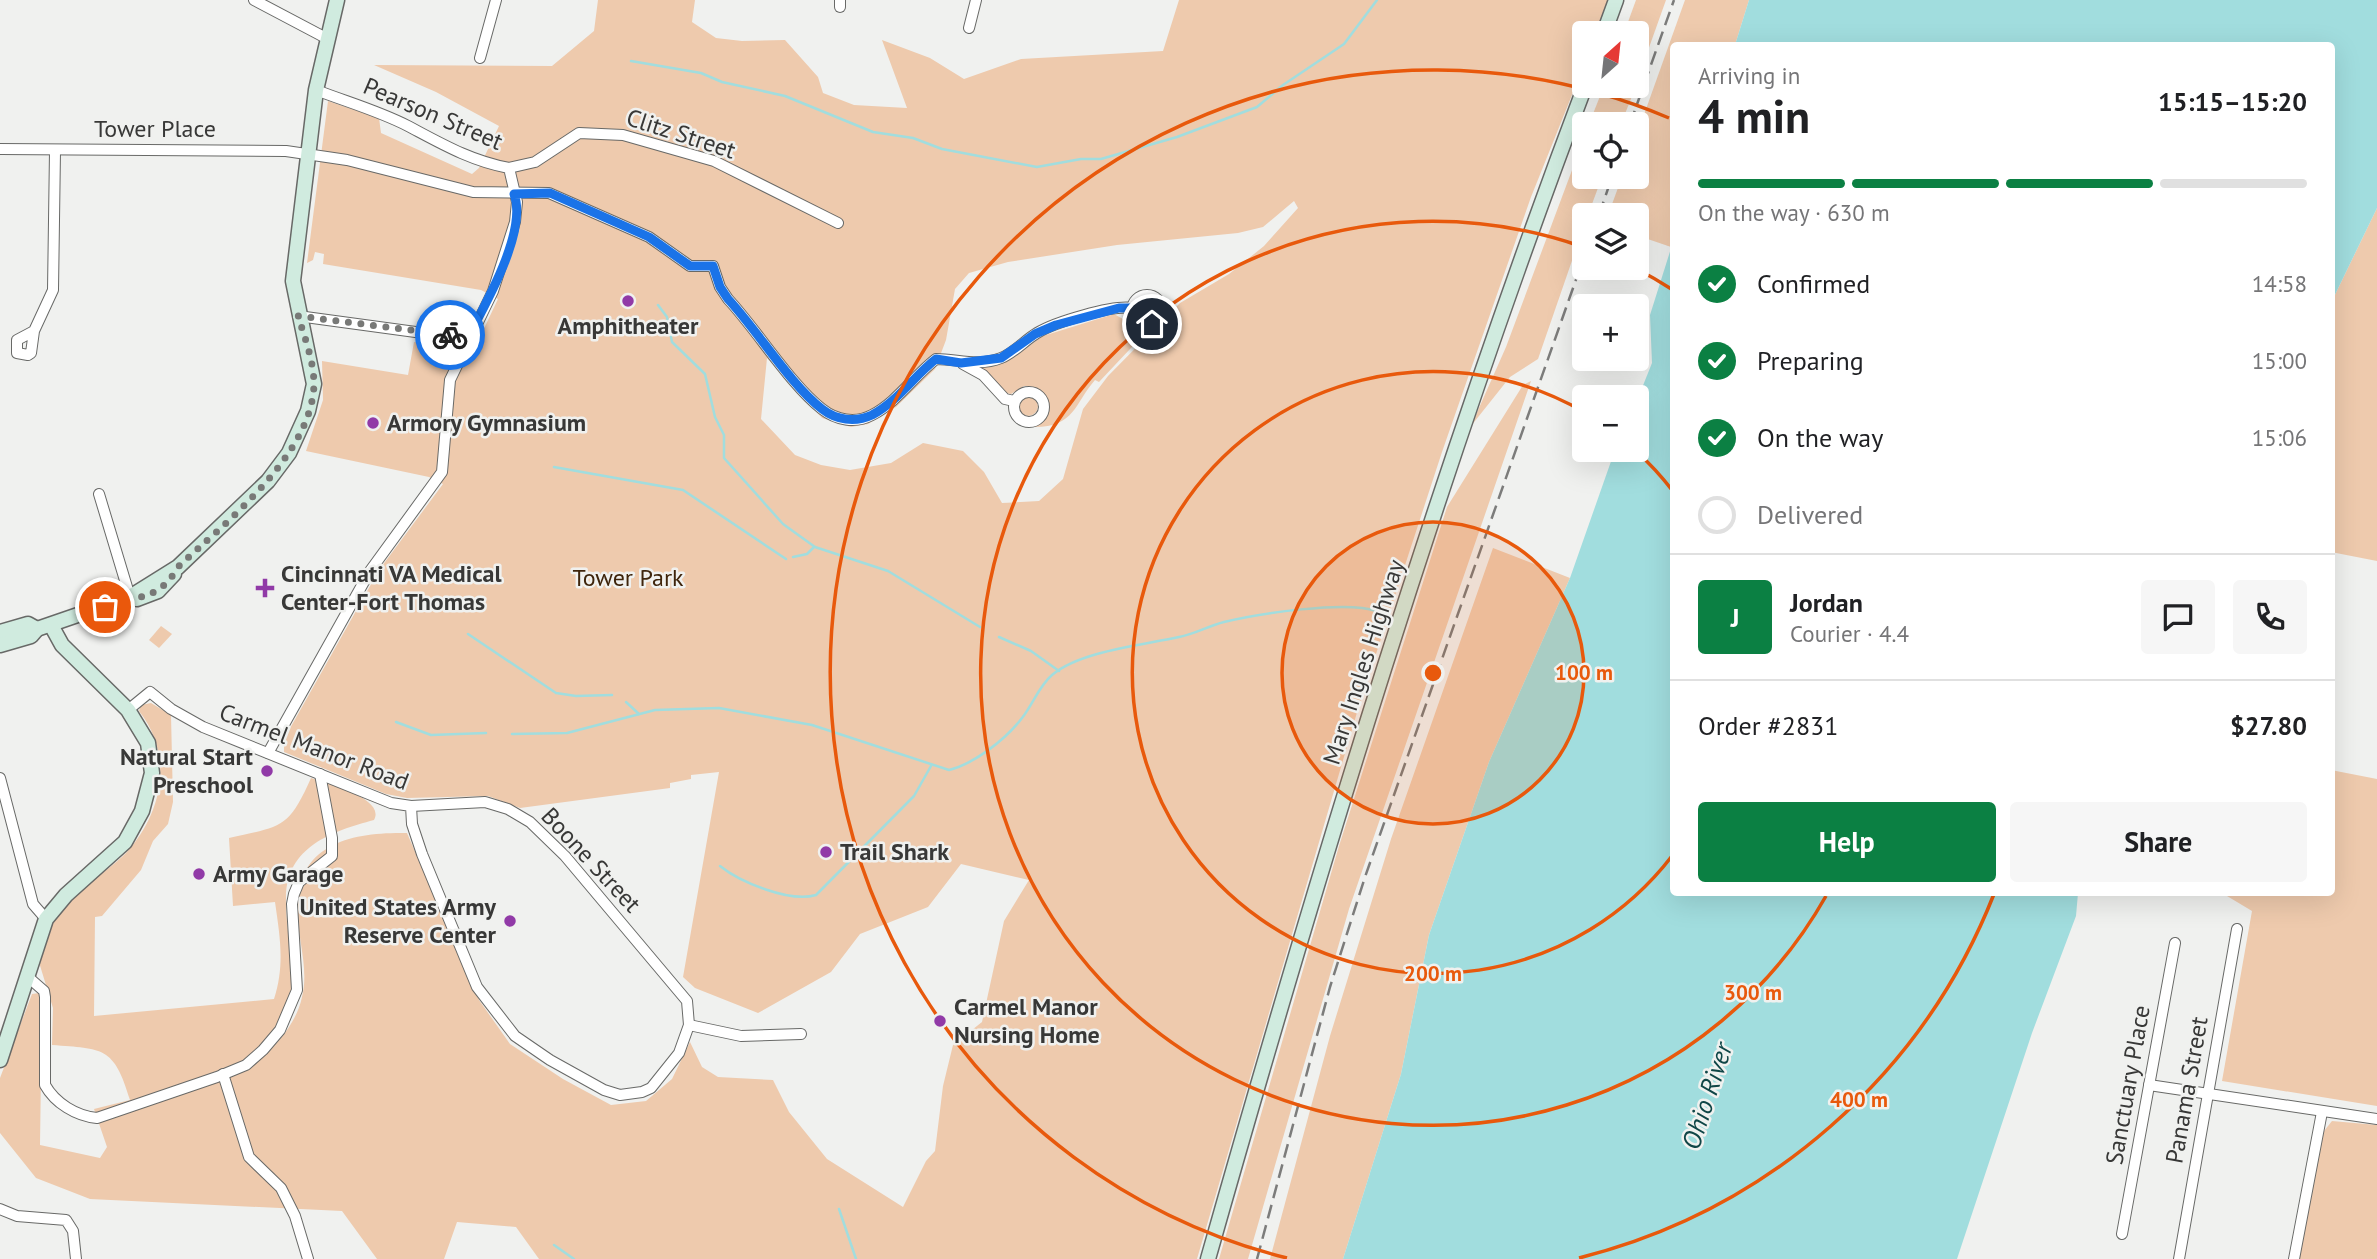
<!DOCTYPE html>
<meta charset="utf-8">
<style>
:root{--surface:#fff;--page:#f6f6f6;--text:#202124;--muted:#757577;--line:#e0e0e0;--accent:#0b8043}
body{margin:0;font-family:"PT Sans",sans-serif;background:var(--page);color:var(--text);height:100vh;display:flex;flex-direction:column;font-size:26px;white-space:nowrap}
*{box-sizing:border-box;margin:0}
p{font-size:23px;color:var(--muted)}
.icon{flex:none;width:38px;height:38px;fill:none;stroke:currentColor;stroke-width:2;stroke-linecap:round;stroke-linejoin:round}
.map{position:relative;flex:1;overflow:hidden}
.drawer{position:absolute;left:1670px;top:42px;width:665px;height:854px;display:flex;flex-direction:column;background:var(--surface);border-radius:7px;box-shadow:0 7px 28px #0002}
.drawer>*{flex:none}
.needle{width:46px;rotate:27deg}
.fabs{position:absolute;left:1572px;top:21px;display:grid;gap:14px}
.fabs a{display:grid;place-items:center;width:77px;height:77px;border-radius:7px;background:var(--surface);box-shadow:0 7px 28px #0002;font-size:35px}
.pin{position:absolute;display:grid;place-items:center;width:60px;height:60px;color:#fff;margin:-30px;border:4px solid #fff;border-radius:50%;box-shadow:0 2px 7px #0007}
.courier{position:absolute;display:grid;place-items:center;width:70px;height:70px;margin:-35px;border:5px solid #1a73e8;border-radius:50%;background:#fff;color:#222;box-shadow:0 2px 9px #0007}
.overview em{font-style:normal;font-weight:700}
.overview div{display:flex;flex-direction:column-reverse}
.overview{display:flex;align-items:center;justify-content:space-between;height:119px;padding:0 28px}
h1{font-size:46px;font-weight:700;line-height:52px}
.bar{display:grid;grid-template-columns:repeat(4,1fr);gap:10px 7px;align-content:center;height:84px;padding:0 28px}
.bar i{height:9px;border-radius:5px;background:var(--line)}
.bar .current{background:var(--accent)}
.bar p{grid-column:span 4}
.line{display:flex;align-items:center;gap:18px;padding:0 28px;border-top:2px solid var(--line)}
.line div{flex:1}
.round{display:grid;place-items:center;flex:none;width:74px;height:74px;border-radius:7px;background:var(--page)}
ol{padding:0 28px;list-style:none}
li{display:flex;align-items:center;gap:21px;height:77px}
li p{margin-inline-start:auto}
li .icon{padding:7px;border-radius:50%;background:var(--accent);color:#fff;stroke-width:4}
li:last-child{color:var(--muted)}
li i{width:38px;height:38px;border:4px solid var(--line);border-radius:50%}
.cta{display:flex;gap:14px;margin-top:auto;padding:14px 28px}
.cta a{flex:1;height:80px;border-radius:7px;background:var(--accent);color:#fff;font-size:28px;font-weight:700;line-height:80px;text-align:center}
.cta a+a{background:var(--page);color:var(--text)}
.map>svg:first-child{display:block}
.green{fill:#eecaad;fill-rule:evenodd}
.water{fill:#a1ddde}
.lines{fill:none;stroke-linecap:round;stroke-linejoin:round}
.stream{stroke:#a1ddde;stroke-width:2.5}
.street-casing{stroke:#686967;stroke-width:12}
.secondary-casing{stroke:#686967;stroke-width:17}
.street{stroke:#fff;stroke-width:10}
.secondary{stroke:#d0ebdf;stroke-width:14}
.rail{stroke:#7c7c7b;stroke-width:2.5;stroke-dasharray:14 7;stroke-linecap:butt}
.done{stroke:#787977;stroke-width:7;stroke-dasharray:0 12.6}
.route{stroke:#1a73e8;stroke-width:9}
.ring{fill:none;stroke:#e8590c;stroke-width:3.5}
.poi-dot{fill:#913aa7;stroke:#f0f1ef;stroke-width:2.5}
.labels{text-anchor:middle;stroke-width:5;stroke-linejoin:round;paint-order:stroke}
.street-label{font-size:24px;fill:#383837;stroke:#f0f1ef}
.poi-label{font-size:24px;font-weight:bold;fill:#383837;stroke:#f0f1ef;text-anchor:start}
.park-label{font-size:24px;fill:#3f250c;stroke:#f0f1ef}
.water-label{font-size:26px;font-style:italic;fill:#0f4647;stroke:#f0f1ef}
.centre{fill:#e8590c;stroke:#f0f1ef;stroke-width:3.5}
.ring-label{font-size:21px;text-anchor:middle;font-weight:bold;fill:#e8590c;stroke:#f0f1ef;stroke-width:5;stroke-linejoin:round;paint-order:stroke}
</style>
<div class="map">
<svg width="2377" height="1259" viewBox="0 0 2377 1259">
<rect width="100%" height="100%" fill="#f0f1ef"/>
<g class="green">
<path d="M598,0H695L692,22L716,38L742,41L785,40L818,77L823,93L854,105L907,108L882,40L930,58L964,79L1021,59L1163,51L1179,0H1608L1596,33H1584V65L1531,197L1442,452L1358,709L1197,1259H539L516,1227L457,1222L444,1259H377L342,1211L90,1199L36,1178L0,1133V1078L32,994L39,993L42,1002L40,1145L100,1158L107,1147L94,1109L130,1100C114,1046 103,1049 52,1045L53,1008L38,959C43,944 48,928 57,915C72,893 106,873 126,853C163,813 174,755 139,711L141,705L151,703L171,715L173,802L168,824L153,841L141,870L102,916L95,917L94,1016L274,999C285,965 280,937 275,902L233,906L229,838C281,826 288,830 311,778C327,784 386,798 374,820C332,831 286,847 286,898C285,929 295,959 291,990C287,1014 272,1037 261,1058C279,1043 297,1021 302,997C309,969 298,939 297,911C296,843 352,832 407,833L479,1000L510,1044L563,1079L611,1105L646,1101L672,1079L690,1042L702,1067L718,1077L773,1080L789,1112L827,1159L903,1207L926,1161L935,1151L943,1086L953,1045L982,1022L1004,921L1029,880L961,864L928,907L860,934L831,972L758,1013L695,988L683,977L719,772L691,775V779L670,783V788L520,808L488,796L407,798L386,794L284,752V739L379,570L443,484L429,477L306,451L323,400L322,361L408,375L414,342L444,347L469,360L498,299L481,290L323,264L324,254L315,252L313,260L307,263L328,101L379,118L381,133L472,174L479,168L499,126L436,92L374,65L552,66L594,31ZM1294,201L1298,208L1264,246L1229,274L1180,303L1108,376L1083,409L1063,479L1039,501L1002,503L984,472L963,451L923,443L891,463L850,470L821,465L795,455L761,419L767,358L822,418L851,427L868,424L896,407L935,369L946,340L955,289L969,273L1008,262L1117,245L1238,233L1263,227Z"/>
<polygon points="1636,0 1666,0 1636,84 1636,33 1624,33"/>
<polygon points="1685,0 1749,0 1735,45 1673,46 1671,247 1636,235 1636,215 1608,215 1622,177 1636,177 1636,137"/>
<polygon points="1604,86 1636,86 1621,124 1589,124"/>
<polygon points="1584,138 1584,177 1602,177 1588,215 1584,215 1584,226 1538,359 1510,377 1471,426 1506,347"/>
<polygon points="2377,208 2377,561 2331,552 2331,303"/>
<circle cx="1147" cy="309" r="10"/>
<path d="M1114,314L1146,332L1099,382L1095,380C1074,404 1075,428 1032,427L1049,411C1050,396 1040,385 1024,386L1011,394L1005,393L982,367L1009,360L1043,336Z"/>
<polygon points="1531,381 1349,909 1248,1259 1219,1259 1339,846 1447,507 1523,385"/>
<circle cx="1028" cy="406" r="10"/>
<polygon points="1493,548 1570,578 1489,762 1429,935 1401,1074 1343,1259 1270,1259 1330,1036 1391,839"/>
<polygon points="161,626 172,634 159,648 149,640"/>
<polygon points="2331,770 2377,779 2377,1106 2222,1081 2252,911 2222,893 2331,892"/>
<polygon points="2332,1121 2377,1125 2377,1259 2297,1259 2324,1131"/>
</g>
<g class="water">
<polygon points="1749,0 2377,0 2377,208 2331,303 2331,46 1735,45"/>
<polygon points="1673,242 1673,892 2078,893 2076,916 2032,1033 1957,1259 1343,1259 1401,1074 1429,935 1489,762 1570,578 1615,450 1636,450 1636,403 1652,363 1650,315"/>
</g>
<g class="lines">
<g class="stream">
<polyline points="631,61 701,73 722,82 785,96 873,132 913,138 942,149 1037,167 1081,159 1101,159 1177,137 1257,107 1283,85 1344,44 1377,0"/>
<polyline points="658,305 667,317 672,342 705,374 715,417 724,435 724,458 783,524 815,547 888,571 980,627"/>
<polyline points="554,467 683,490 786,559"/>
<polyline points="793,557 807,554 814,547"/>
<polyline points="468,634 556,693 576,696 612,695"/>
<polyline points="999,637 1031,651 1059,671"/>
<polyline points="626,702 639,714"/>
<polyline points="396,722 431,735 486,733"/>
<path d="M512,734L567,733L655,710L719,708L812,725L949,770C974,764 1006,739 1022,718C1033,704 1039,686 1052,675C1080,651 1143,645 1179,637C1195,634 1208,626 1224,622C1257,614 1346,600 1376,611"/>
<path d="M720,866C740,882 790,903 816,895L914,796L931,766"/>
<polyline points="839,1209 856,1259"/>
<polyline points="554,1245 574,1259"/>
</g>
<g class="street-casing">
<g id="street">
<polyline points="254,0 326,38"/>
<polyline points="840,7 840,0"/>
<polyline points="969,28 976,0"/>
<polyline points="480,58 496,0"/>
<path d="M0,149L286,151L347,160L473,192L549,193L649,237L690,266H713L720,287L728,299C757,330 790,384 822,409C836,420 855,424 872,415C897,402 914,376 936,359C958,359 978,367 1001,358C1014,353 1025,340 1037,333C1055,322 1112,305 1132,308"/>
<polyline points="509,168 535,162 579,133 623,135 714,161 838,223"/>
<circle cx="1147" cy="310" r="15"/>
<polyline points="298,316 467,339"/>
<polyline points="34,331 31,353 28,355 17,353 17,340 34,331 53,290 55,151"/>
<polyline points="963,364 983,375 1005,399 1014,401"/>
<circle cx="1029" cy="407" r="15"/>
<polyline points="99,494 130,597"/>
<polyline points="128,710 150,692 171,709 203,727 391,803 411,806 485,802 508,809 530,822 565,856 687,1001 689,1025 679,1053 651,1088 642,1092 620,1095 604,1090 550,1060 515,1036 477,987 422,854 412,824 411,806"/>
<path d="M268,753L370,571L442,472L450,380L493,291L515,222L517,202L509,168C471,161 442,144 408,126C379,111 347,102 316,90"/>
<polyline points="0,778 33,904 46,919"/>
<path d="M28,977L44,991L45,997V1085C55,1103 76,1116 97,1118L217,1077L246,1065L263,1050L280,1030L297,990L292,904L294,894L299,882L332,856V838L320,774"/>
<polyline points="689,1025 741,1036 801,1034"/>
<polyline points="223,1074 249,1157 281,1188 295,1216 308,1259"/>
<polyline points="2149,1085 2377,1119"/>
<polyline points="0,1209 17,1216 66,1220 73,1231 76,1259"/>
<polyline points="2122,1234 2175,943"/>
<polyline points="2179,1259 2237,929"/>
<polyline points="2294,1259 2322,1112"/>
</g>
</g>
<g class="secondary-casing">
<g id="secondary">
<polyline points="1604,33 1616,0"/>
<polyline points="137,599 158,591 174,574"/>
<polyline points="0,632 28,624 37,629"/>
<polyline points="0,645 31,636 37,629 130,597 178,567 268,481 289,453 308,411 314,384 293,281 316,90 337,0"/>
<polyline points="0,1060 46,919 66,895 125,842 142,811 152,773 148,743 128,710 62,645 51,625"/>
<path d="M1208,1259C1320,864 1440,470 1585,86"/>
</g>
</g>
<use href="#street" class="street"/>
<use href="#secondary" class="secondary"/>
<g class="rail">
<polyline points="1630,124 1674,0"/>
<polyline points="1599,215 1612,177"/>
<polyline points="1257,1259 1330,987 1365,877 1584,257"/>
</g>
</g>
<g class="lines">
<path class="done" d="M105,607C137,595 159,601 178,567C226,522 311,456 314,385C314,362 305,338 298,316L450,335"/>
<path class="route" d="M450,335L467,339C485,305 528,231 514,194L550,193L649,237L690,266H713L720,287L728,299C757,330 790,384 822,409C836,420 855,423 872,415C897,402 914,376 936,359L961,363L1001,358L1035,334L1056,325L1119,308H1132L1138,321L1152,324"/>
</g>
<circle cx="1433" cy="673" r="151" fill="#e8590c" fill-opacity=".12"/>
<g class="ring">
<circle cx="1433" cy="673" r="151"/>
<path d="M1672 856A301 301 0 1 1 1584 412M1636 451A301 301 0 0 1 1672 490"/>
<path d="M1826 896A452 452 0 1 1 1580 246M1635 268A452 452 0 0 1 1673 290"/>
<path d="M1994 894A603 603 0 0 1 1579 1258M1287 1258A603 603 0 1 1 1669 118"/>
</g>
<g class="poi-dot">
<circle cx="628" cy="301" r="7"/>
<circle cx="373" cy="423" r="7"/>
<path d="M261.5 577.5h7v7h7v7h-7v7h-7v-7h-7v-7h7z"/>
<circle cx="267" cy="771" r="7"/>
<circle cx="826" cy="852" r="7"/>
<circle cx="199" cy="874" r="7"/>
<circle cx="510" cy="921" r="7"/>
<circle cx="940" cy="1021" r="7"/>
</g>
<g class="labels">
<g class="street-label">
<text transform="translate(433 114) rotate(23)" y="8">Pearson Street</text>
<text x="155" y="137">Tower Place</text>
<text transform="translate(681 134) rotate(18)" y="8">Clitz Street</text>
<text transform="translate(1364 662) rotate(-72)" y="8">Mary Ingles Highway</text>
<text transform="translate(314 747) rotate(21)" y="8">Carmel Manor Road</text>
<text transform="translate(591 860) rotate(47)" y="8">Boone Street</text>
<text transform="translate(2128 1085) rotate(-80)" y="8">Sanctuary Place</text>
<text transform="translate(2187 1090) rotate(-80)" y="8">Panama Street</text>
</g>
<g class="poi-label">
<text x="628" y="334" text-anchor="middle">Amphitheater</text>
<text x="387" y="431">Armory Gymnasium</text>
<text x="281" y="582">Cincinnati VA Medical<tspan x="281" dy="28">Center-Fort Thomas</tspan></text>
<text x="253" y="765" text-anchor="end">Natural Start<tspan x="253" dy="28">Preschool</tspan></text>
<text x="840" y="860">Trail Shark</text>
<text x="213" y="882">Army Garage</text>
<text x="496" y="915" text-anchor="end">United States Army<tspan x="496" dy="28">Reserve Center</tspan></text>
<text x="954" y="1015">Carmel Manor<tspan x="954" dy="28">Nursing Home</tspan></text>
</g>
<g class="park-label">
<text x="628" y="586">Tower Park</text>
</g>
<g class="water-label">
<text transform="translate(1707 1096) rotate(-72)" y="9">Ohio River</text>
</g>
</g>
<circle cx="1433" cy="673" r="10" class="centre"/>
<g class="ring-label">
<text x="1584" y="680">100 m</text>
<text x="1433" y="981">200 m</text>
<text x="1753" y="1000">300 m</text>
<text x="1859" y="1107">400 m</text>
</g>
</svg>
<div class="fabs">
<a><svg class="needle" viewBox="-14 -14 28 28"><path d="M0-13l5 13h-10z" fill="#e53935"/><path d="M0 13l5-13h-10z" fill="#757577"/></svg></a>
<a><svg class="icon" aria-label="locate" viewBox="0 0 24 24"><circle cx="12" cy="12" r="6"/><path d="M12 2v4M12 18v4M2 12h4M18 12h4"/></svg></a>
<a><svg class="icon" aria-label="layers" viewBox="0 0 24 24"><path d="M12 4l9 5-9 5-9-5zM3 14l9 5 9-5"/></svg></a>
<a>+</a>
<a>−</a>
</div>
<div class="pin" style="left:105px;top:607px;background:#ea580c"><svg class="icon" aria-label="bag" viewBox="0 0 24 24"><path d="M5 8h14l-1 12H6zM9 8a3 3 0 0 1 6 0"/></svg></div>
<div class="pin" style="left:1152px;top:324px;background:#1f2937"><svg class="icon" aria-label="home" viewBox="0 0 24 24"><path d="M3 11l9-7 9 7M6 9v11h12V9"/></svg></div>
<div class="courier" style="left:450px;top:335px"><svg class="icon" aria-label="bike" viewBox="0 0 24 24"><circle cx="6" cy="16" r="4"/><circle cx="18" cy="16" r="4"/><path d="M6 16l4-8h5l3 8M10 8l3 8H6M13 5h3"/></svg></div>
<section class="drawer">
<div class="overview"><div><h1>4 min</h1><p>Arriving in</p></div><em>15:15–15:20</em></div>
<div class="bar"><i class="current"></i><i class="current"></i><i class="current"></i><i></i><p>On the way · 630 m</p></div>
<ol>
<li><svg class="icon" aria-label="check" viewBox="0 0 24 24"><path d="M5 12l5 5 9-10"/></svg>Confirmed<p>14:58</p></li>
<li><svg class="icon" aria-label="check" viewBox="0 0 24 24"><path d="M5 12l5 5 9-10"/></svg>Preparing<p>15:00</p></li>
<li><svg class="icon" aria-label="check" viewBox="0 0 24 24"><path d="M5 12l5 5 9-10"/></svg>On the way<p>15:06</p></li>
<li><i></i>Delivered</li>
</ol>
<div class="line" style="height:126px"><b class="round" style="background:var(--accent);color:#fff">J</b><div><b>Jordan</b><p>Courier · 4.4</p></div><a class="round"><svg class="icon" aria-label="chat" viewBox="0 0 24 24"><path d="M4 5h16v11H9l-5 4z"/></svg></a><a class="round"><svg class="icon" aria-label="phone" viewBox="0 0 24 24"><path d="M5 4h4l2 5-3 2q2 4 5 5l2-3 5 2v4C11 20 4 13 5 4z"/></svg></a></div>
<div class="line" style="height:91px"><div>Order #2831</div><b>$27.80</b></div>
<div class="cta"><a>Help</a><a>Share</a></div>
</section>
</div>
